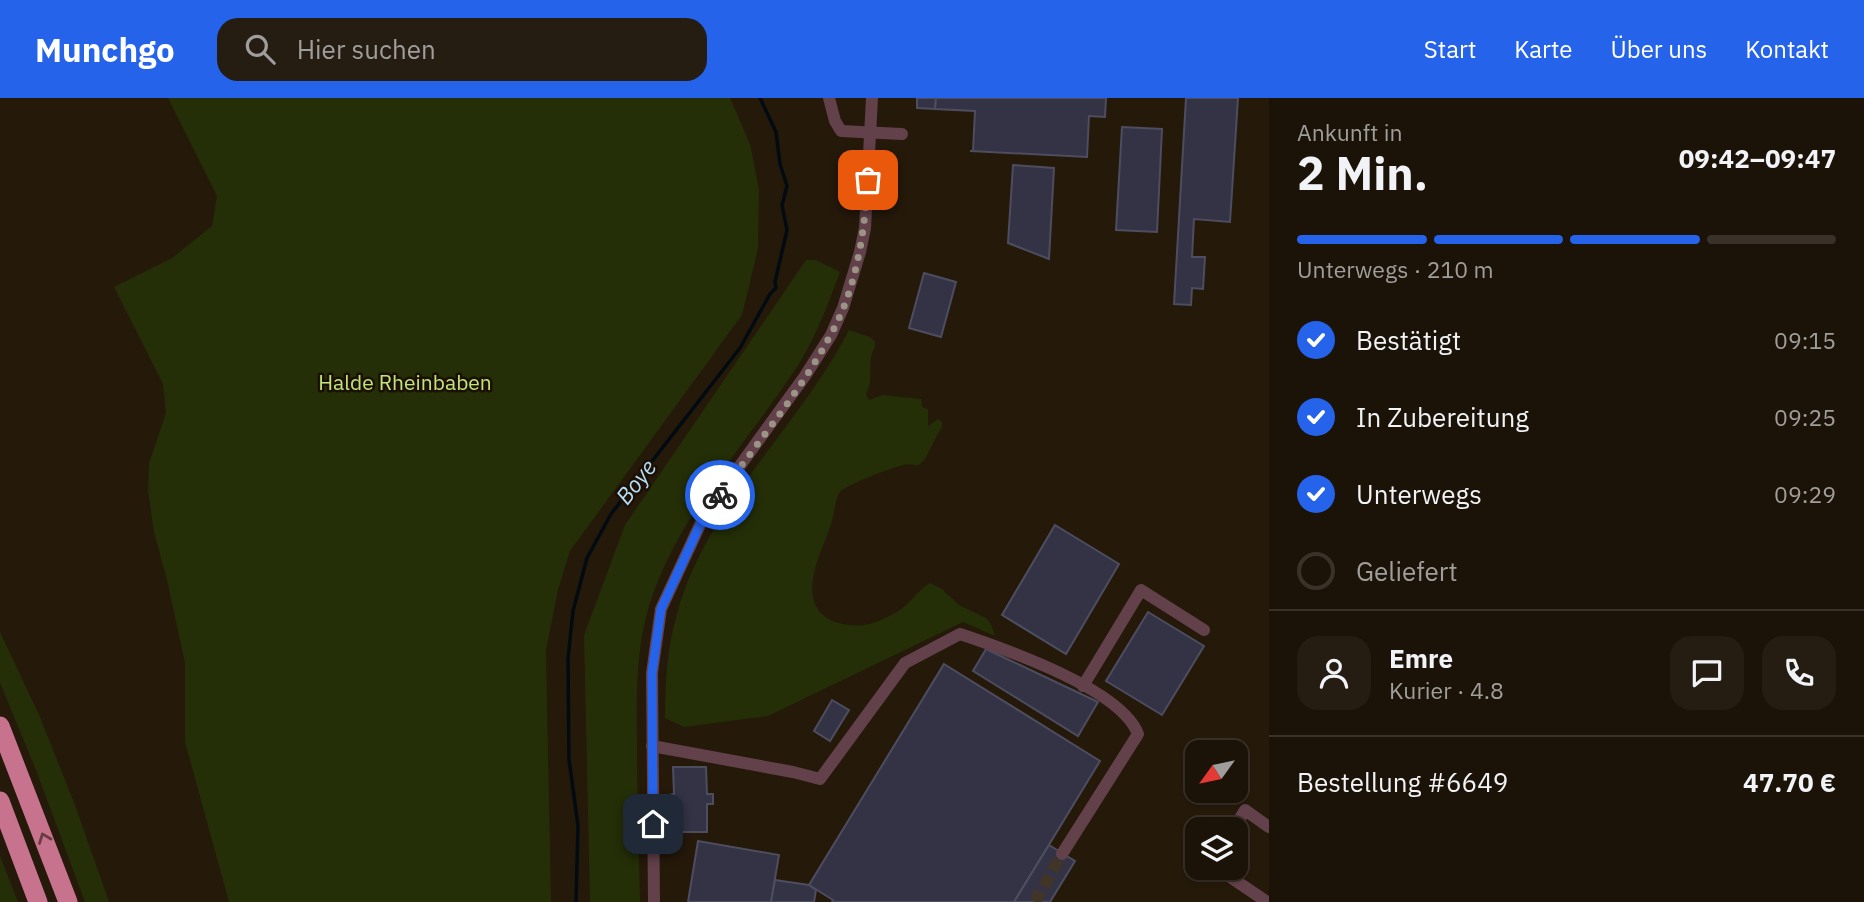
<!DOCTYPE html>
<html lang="de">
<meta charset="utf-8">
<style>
:root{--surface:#1c1308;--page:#251c12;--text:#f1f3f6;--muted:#a09e9c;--line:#3a3229;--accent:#2563eb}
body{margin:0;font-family:"IBM Plex Sans",sans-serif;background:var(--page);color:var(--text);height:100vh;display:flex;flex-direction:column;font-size:26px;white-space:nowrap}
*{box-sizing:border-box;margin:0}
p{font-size:23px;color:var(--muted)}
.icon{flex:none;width:38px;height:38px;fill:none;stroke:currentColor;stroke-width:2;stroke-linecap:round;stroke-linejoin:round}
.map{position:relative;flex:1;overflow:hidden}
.side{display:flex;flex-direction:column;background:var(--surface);width:595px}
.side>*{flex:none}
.needle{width:46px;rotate:237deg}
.fabs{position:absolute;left:1185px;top:642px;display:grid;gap:14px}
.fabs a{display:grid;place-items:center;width:63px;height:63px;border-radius:14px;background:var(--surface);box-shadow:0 2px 5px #0004,0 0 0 2px var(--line);font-size:35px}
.pin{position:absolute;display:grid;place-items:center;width:60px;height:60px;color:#fff;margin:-30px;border-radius:14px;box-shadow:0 4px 10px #0006}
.courier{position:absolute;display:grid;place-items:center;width:70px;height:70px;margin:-35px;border:5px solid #2563eb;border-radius:50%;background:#fff;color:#222;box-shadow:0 2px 9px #0007}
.summary em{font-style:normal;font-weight:700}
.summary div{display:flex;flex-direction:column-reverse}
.summary{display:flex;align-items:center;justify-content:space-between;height:119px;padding:0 28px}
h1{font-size:46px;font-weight:700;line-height:52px}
.bar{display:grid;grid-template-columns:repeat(4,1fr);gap:10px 7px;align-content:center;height:84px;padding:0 28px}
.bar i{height:9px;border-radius:5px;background:var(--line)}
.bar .current{background:var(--accent)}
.bar p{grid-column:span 4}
.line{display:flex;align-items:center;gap:18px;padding:0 28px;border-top:2px solid var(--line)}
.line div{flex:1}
.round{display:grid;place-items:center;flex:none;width:74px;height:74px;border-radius:21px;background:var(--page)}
ol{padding:0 28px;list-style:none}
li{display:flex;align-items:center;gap:21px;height:77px}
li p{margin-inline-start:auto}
li .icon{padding:7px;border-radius:50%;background:var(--accent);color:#fff;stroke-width:4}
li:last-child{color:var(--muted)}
li i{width:38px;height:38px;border:4px solid var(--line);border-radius:50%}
header{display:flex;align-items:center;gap:42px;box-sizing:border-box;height:98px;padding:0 35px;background:var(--accent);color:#fff}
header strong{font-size:33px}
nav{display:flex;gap:38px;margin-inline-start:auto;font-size:24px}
.search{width:490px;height:63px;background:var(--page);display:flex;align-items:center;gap:18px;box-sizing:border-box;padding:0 24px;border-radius:21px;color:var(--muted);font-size:26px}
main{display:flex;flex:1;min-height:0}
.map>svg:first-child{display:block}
.green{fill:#242f07}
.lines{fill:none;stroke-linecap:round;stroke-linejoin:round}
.stream{stroke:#030b12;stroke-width:3.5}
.building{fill:#333345;stroke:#4d4d60;stroke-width:2}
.minor-tunnel{stroke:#413527;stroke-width:12;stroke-dasharray:12 6;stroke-linecap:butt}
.minor{stroke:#63414b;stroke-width:12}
.highway{stroke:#c7738e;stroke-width:19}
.oneway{stroke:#683d42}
.done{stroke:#9d9488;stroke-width:7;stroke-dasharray:0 12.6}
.route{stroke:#2563eb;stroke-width:9}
.labels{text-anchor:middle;stroke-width:5;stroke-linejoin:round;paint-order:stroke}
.park-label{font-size:21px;fill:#c2e57a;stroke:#1b1003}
.water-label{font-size:23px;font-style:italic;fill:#b4def7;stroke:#1b1003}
</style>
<header>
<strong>Munchgo</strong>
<div class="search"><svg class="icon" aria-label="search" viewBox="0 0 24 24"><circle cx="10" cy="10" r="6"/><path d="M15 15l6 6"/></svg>Hier suchen</div>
<nav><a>Start</a><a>Karte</a><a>Über uns</a><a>Kontakt</a></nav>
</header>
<main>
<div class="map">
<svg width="1269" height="804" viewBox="0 0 1269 804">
<rect width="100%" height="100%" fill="#25190a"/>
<g class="green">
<polygon points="168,0 730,0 750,46 759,91 758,151 742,217 570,453 558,492 546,552 551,804 229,804 185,644 185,565 167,482 154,434 148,393 149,365 166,315 163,286 114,189 172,160 212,128 217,98"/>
<path d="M806,162H816L840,174C827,209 814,244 793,275C742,351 677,419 649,508C636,551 636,600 637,645C637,698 639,751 640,804H590L584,537L625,427Z"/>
<path d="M849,232L870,239L875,244C876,252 872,252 871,260C869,273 873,284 866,296L869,302L882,297L921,301L922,309L928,311V328L938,321L942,324V328L925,361L919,367C914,367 908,366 903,367C892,370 844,387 839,395C835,403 834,417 831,426C822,455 793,503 832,523C842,527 859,529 869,526C881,523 898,515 907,506C915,499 921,490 930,485L942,491L959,507L986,520L991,526L995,538L963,524L768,618L684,629L665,620C665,587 667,552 676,519C704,410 798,331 849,232Z"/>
<polygon points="0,534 40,619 75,707 109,804 85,804 36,672 0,585"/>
<polygon points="0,758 18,804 0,804"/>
</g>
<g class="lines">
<polyline class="stream" points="576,804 578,728 569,661 568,561 573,513 587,460 611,416 740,250 770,196 776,190 775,184 787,132 782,107 787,88 780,66 776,34 760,0"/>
</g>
<g class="building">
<polygon points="917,0 936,0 935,11 917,10"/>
<polygon points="936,0 1106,0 1105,19 1089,18 1087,59 970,53 973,53 975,13 935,11"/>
<polygon points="1186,0 1238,0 1230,124 1194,121 1192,159 1205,159 1203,191 1192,190 1191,207 1174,206"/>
<polygon points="1122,29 1162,31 1157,134 1116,132"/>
<polygon points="1013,67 1054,70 1049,161 1008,145"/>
<polygon points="924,175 956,184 941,239 909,230"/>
<polygon points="1055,427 1119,466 1066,556 1002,517"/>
<polygon points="1148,514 1204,548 1162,617 1106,583"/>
<polygon points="986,551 1098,604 1078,638 973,573"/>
<polygon points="944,566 1100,663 1014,804 832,804 833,802 809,787"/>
<polygon points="832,602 849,612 830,643 814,633"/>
<polygon points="673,669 706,669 707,696 713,696 713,706 707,706 707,734 674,734 674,707 668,707 668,697 674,696"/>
<polygon points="698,743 779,757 771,804 688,804"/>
<polygon points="1049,747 1075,763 1050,804 1014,804"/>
<polygon points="775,782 809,787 816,792 814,804 771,804"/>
</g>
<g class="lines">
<polyline class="minor-tunnel" points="1035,804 1062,756"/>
<g class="minor">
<polyline points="829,0 835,23 841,33 902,36"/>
<polyline points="1083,588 1141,492 1204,532"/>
<path d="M652,648L793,674L820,681L905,565L960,536C1005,551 1121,591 1138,636L1062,756"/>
<polyline points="1233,732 1245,712 1269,729"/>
<polyline points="1217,770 1267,804"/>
<polyline points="654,804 652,575 661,511 705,416 805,278 831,237 843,210 860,154 865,130 872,0"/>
</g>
<g class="highway">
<polyline points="0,628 68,804"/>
<polyline points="0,703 38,804"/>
</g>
</g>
<defs><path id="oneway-chevron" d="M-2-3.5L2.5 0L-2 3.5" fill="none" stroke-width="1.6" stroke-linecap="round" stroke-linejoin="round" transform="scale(1.75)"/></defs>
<use class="oneway" href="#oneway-chevron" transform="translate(44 740) rotate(-111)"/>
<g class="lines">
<path class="done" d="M720,397C757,345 800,294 830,238C857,190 864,136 868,82"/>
<polyline class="route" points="653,726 652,575 661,511 705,416 720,397"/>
</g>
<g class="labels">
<g class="park-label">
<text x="405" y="292">Halde Rheinbaben</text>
</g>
<g class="water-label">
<text transform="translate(636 384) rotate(-52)" y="8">Boye</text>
</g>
</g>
</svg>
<div class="fabs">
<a><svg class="needle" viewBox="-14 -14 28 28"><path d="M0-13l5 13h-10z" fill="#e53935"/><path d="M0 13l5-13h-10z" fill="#a09e9c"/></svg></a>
<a><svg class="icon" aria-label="layers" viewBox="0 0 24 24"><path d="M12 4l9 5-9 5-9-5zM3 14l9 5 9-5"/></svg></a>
</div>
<div class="pin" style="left:868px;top:82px;background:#ea580c"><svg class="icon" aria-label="bag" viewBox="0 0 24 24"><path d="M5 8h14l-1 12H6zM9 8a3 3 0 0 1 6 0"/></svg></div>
<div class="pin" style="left:653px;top:726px;background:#1f2937"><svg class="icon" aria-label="home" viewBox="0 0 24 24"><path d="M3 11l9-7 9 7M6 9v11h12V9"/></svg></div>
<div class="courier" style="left:720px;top:397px"><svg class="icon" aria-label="bike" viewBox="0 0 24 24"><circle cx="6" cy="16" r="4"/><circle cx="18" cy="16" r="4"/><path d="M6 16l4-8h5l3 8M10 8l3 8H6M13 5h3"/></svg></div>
</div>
<section class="side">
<div class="summary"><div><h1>2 Min.</h1><p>Ankunft in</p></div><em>09:42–09:47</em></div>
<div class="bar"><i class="current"></i><i class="current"></i><i class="current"></i><i></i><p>Unterwegs · 210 m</p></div>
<ol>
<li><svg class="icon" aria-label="check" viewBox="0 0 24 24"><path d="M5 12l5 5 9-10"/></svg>Bestätigt<p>09:15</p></li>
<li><svg class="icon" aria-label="check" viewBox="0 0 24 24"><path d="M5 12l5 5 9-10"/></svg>In Zubereitung<p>09:25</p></li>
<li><svg class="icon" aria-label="check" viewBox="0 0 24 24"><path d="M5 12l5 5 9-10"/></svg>Unterwegs<p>09:29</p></li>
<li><i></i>Geliefert</li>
</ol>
<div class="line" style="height:126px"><a class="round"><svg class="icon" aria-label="person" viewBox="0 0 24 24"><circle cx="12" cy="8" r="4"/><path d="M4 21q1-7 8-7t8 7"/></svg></a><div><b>Emre</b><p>Kurier · 4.8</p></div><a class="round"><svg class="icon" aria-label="chat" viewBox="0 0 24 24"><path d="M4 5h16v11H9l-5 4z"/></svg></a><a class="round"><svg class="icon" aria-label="phone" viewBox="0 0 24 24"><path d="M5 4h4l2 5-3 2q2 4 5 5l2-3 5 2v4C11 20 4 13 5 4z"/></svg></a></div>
<div class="line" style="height:91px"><div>Bestellung #6649</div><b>47.70 €</b></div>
</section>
</main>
